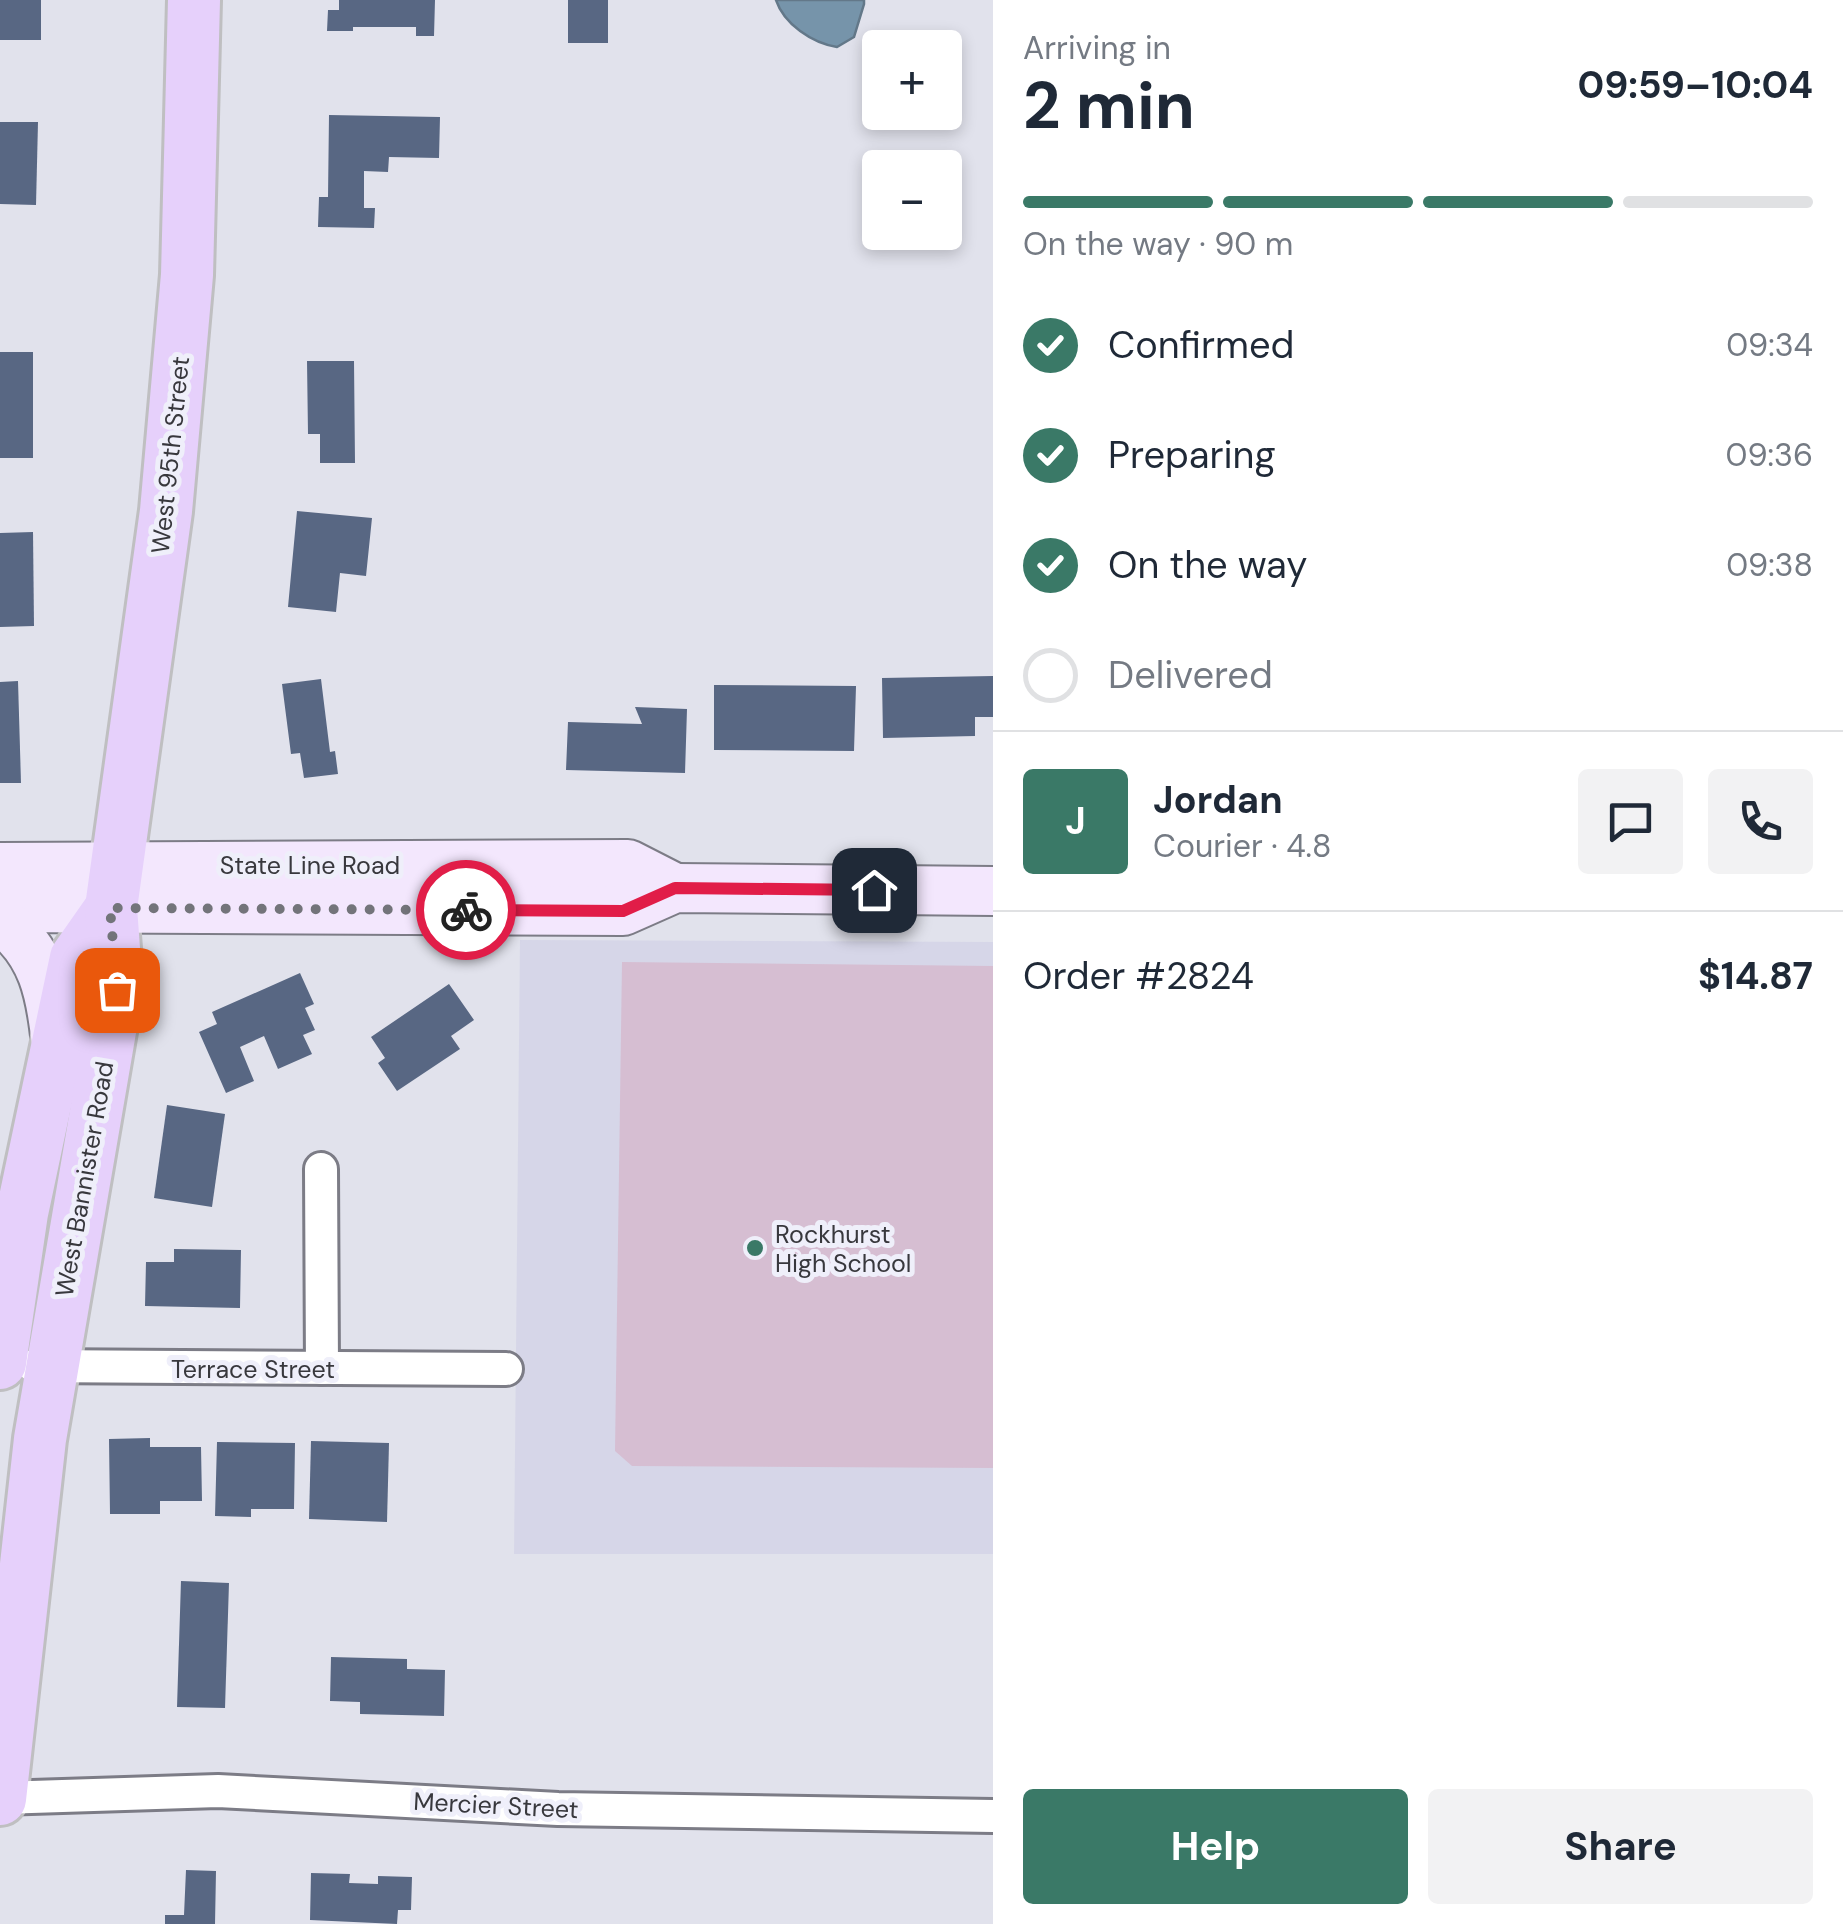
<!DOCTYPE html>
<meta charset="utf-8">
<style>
:root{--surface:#fff;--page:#f2f2f3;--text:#1f2937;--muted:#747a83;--line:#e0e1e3;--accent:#3a7967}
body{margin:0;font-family:"DM Sans",sans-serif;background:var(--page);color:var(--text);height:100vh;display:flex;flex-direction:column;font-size:38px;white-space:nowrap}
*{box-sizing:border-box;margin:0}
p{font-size:32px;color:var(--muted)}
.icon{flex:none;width:55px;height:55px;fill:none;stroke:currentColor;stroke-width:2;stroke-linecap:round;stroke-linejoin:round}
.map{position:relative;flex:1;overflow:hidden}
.drawer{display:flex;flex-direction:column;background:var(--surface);width:850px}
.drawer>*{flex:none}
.fabs{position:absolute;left:862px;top:30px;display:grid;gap:20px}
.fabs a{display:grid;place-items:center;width:100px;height:100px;border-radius:10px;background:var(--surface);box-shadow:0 5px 15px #0003;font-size:50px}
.pin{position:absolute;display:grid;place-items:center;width:85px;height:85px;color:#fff;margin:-42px;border-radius:20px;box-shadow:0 5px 15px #0006}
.courier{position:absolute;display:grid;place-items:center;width:100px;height:100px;margin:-50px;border:8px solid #e11d48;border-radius:50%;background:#fff;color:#222;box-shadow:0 2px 12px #0007}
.summary em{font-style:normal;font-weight:700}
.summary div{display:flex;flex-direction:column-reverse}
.summary{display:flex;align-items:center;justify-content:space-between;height:170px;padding:0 30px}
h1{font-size:65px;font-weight:700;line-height:75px}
.bar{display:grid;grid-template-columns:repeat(4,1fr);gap:15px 10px;align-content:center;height:120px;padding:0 30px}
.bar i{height:12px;border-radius:8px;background:var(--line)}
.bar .on{background:var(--accent)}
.bar p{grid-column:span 4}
.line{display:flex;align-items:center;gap:25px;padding:0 30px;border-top:2px solid var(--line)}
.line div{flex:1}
.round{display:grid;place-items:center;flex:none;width:105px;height:105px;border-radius:10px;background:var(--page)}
ol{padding:0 30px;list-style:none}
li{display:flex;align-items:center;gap:30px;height:110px}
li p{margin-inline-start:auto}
li .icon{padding:10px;border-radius:50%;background:var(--accent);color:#fff;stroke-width:4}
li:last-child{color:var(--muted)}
li i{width:55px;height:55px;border:5px solid var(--line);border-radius:50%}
.primary-button{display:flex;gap:20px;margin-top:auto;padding:20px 30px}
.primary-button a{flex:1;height:115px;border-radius:10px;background:var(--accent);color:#fff;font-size:40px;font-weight:700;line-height:115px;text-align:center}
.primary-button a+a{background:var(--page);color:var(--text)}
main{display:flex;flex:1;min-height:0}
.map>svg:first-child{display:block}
.built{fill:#d6d6e8}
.green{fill:#d6bed2}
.water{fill:#7694aa;stroke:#637889;stroke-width:2.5}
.building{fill:#586783}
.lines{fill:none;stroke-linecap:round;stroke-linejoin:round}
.minor-casing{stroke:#7c7c86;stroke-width:38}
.secondary-casing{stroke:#7c7c86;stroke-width:52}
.primary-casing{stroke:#bfbfc1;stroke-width:58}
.minor{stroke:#fff;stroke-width:32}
.secondary{stroke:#f3e7fd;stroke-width:48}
.primary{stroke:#e6d0fb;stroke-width:52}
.done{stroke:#73747a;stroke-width:10;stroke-dasharray:0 18}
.route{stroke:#e11d48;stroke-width:12}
.poi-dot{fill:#3a7967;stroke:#efeffa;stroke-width:4}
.labels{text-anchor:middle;stroke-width:10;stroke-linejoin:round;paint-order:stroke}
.street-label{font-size:25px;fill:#38383d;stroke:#efeffa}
.poi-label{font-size:25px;fill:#38383d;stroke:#efeffa;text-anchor:start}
</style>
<main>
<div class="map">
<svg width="993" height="1924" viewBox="0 0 993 1924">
<rect width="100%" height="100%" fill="#e1e2ec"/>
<polygon class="built" points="520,940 993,942 993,1554 514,1554"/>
<polygon class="green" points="622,962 993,966 993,1468 632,1466 615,1451"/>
<path class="water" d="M776,0H864V4L854,37L837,47C812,43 784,24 776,0Z"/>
<g class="building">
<rect x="0" y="0" width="41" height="40"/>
<polygon points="339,0 435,0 434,36 416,36 416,27 353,27 353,31 327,31 328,10 339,10"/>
<rect x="568" y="0" width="40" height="43"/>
<polygon points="329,115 440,117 439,158 389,157 388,172 364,171 364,208 375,208 374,228 318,227 319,197 328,197"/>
<polygon points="0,122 38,122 36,205 0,204"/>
<rect x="0" y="352" width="33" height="106"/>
<polygon points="307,361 354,361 355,463 320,463 320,434 308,434"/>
<polygon points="297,511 372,518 366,576 340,573 336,612 288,607"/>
<polygon points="33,532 34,626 0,627 0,533"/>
<polygon points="993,676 993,717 975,717 975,736 883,738 882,678"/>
<polygon points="321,679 330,752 335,751 338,774 304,778 300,753 291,754 282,684"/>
<polygon points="18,681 21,783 0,783 0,682"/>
<polygon points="714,685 856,686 854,751 714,750"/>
<polygon points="635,707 687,709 685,773 566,770 568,722 642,724"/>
<polygon points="300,973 314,1004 305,1008 315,1030 303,1035 312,1054 278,1069 264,1036 240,1047 254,1081 226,1093 199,1032 217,1024 212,1012"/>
<polygon points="449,984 474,1020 451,1036 460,1049 397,1091 378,1063 385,1058 371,1037"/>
<polygon points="167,1105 225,1114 212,1207 154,1198"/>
<polygon points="174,1249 241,1250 240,1308 145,1306 146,1262 174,1262"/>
<polygon points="150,1438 150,1447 201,1447 202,1501 160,1501 160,1514 110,1514 109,1439"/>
<polygon points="311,1441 389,1443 387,1522 309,1519"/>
<polygon points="217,1442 295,1443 294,1509 251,1509 251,1517 215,1516"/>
<polygon points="181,1581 229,1583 225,1708 177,1707"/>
<polygon points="331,1657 407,1659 407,1669 445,1670 444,1716 360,1714 360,1702 330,1701"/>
<polygon points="186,1870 216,1871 215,1924 165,1924 165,1915 184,1915"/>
<polygon points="311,1873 350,1874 349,1883 378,1884 378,1876 412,1877 411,1910 398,1910 397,1924 310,1920"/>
</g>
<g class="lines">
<g class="minor-casing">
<g id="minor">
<polyline points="321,1169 322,1368"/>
<polyline points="34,1366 506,1369"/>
<polyline points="0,1798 218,1791 558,1809 993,1816"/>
</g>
</g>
<g class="secondary-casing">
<g id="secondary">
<polyline points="0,867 628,864 675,888"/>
<polyline points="0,908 623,911 675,888 993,891"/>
<path d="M0,920C43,950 51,995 56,1044"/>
</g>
</g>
<g class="primary-casing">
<g id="primary">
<polyline points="0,1363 22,1213 76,958 111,908"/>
<polyline points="0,1799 40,1439 117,990 111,908 166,511 187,275 194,0"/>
</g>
</g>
<use href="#minor" class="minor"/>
<use href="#secondary" class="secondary"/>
<use href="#primary" class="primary"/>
</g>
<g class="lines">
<polyline class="done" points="117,990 110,908 466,910"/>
<polyline class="route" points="466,910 623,911 675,888 874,890"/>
</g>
<circle class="poi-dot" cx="755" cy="1248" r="10"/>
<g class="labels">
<g class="street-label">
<text transform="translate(170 455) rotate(-84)" y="9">West 95th Street</text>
<text x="310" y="874">State Line Road</text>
<text transform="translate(84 1179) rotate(-80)" y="9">West Bannister Road</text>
<text x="253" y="1378">Terrace Street</text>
<text transform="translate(496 1805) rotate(3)" y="9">Mercier Street</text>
</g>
<g class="poi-label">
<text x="775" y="1243">Rockhurst<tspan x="775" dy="29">High School</tspan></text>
</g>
</g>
</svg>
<div class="fabs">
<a>+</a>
<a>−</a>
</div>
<div class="pin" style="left:117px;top:990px;background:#ea580c"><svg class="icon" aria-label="bag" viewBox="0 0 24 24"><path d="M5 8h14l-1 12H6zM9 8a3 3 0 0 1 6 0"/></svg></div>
<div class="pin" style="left:874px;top:890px;background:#1f2937"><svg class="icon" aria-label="home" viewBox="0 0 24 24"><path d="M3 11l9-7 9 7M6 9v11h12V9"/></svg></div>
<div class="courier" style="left:466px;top:910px"><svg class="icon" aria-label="bike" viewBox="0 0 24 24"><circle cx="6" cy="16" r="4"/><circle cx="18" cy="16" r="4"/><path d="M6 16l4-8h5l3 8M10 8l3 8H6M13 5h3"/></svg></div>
</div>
<section class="drawer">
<div class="summary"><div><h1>2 min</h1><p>Arriving in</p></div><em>09:59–10:04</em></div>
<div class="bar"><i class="on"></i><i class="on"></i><i class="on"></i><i></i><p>On the way · 90 m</p></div>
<ol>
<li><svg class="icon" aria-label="check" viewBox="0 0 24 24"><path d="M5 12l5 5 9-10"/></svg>Confirmed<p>09:34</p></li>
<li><svg class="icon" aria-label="check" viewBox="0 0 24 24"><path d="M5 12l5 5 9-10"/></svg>Preparing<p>09:36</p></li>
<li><svg class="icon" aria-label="check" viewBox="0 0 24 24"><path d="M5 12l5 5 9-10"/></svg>On the way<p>09:38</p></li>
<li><i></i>Delivered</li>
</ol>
<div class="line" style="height:180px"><b class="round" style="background:var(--accent);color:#fff">J</b><div><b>Jordan</b><p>Courier · 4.8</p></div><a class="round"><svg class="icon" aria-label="chat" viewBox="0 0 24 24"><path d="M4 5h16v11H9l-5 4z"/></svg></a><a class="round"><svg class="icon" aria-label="phone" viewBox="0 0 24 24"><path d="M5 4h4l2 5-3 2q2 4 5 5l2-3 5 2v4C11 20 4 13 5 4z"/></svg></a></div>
<div class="line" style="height:130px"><div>Order #2824</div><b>$14.87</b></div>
<div class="primary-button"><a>Help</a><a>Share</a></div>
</section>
</main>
